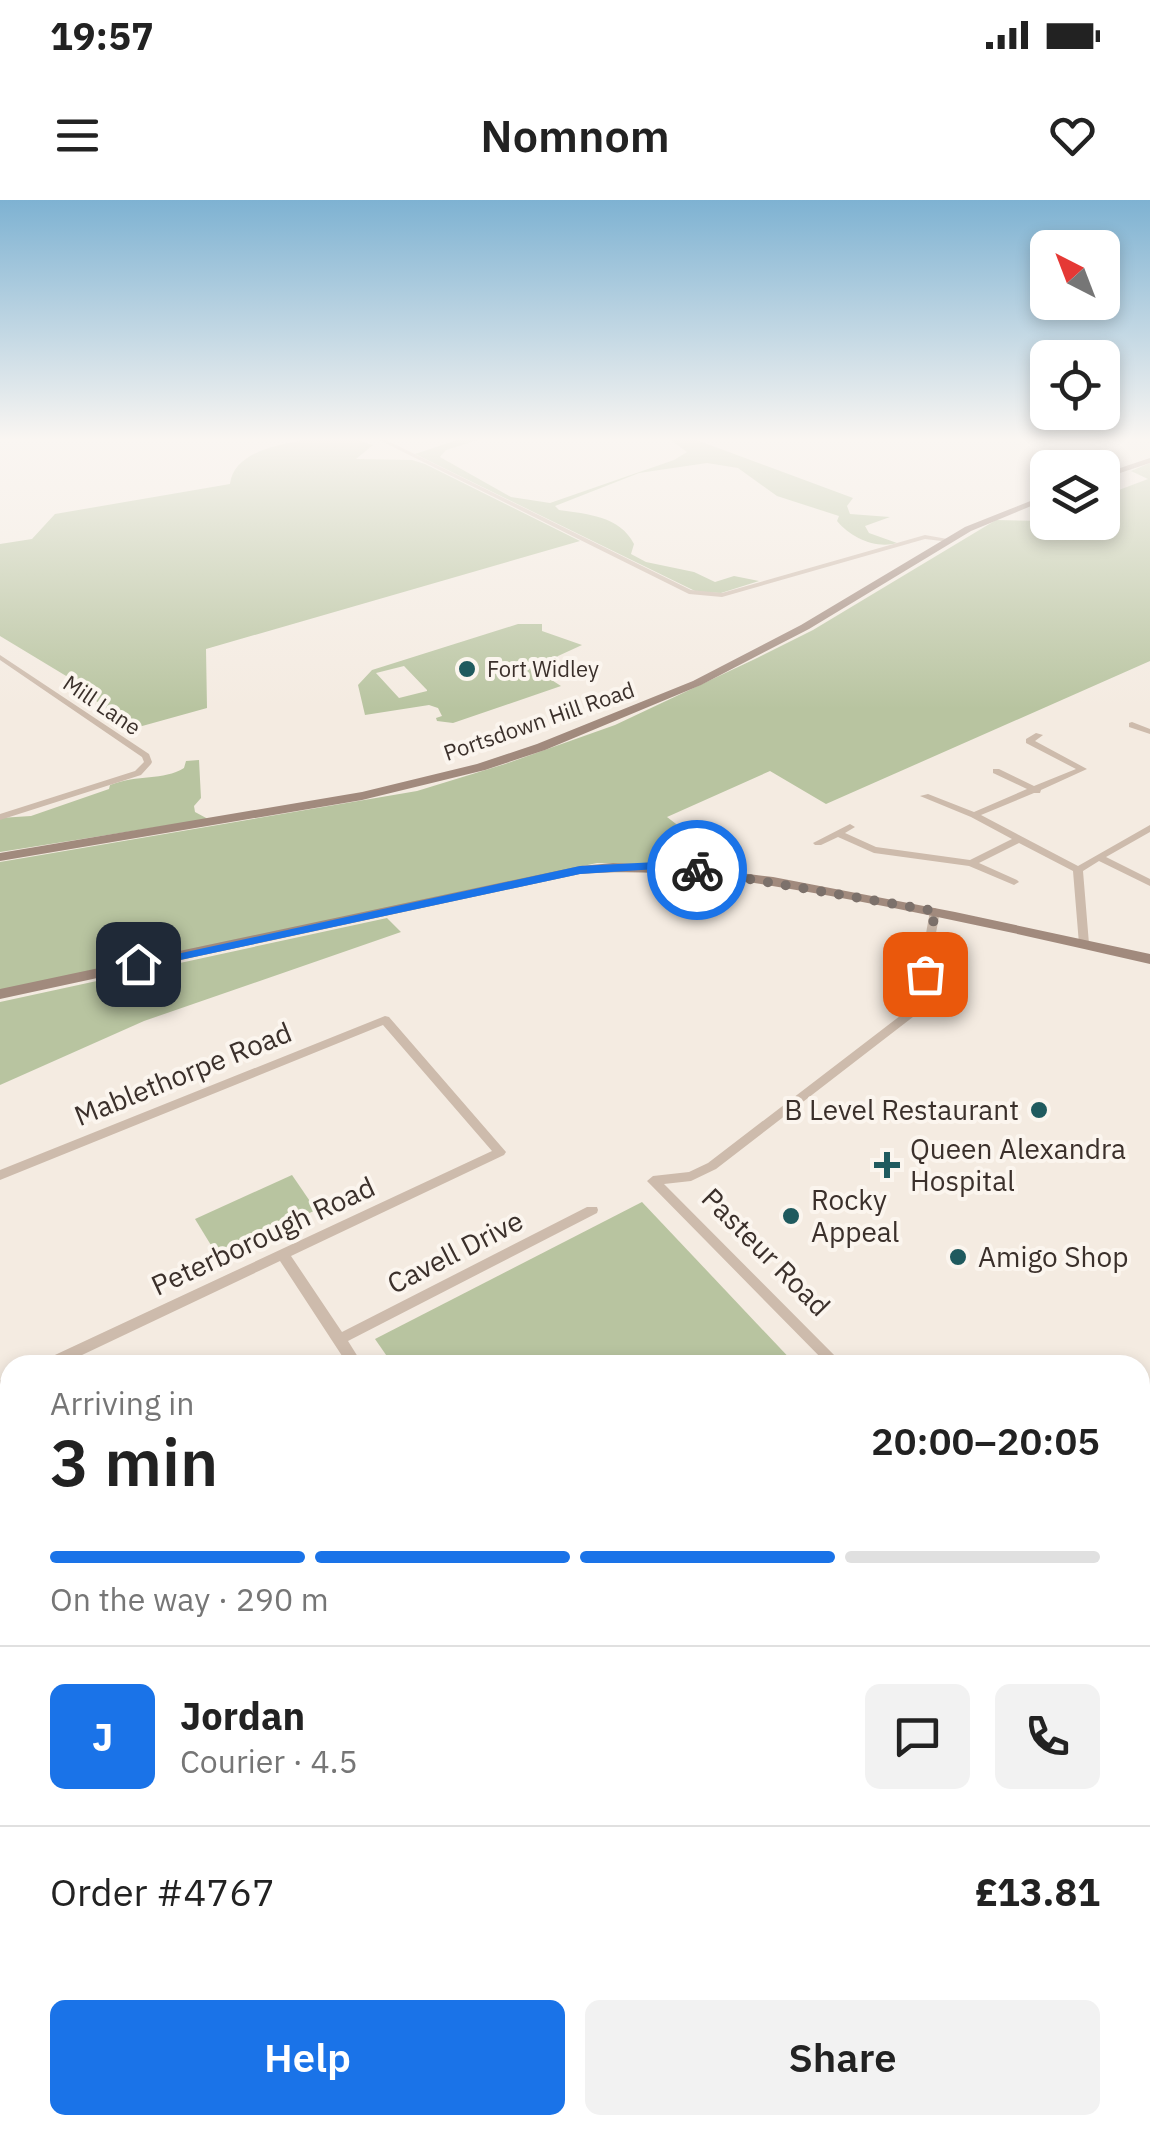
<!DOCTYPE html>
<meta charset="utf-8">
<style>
:root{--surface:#fff;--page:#f2f2f2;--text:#222;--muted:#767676;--line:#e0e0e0;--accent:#1a73e8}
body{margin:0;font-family:"IBM Plex Sans",sans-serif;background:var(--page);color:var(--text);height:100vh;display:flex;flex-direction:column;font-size:38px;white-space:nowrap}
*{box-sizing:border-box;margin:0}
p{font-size:32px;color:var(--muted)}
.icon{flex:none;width:55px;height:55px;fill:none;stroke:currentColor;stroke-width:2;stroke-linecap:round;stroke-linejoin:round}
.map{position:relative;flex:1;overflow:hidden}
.sheet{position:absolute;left:0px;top:1155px;width:1150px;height:780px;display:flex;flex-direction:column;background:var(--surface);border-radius:30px 30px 0 0;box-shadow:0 5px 15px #0003}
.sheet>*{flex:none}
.needle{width:65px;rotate:318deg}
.fabs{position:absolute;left:1030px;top:30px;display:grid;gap:20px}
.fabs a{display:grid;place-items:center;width:90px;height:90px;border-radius:15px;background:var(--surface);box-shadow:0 5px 15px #0003;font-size:50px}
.pin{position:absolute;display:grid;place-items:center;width:85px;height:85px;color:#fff;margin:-42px;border-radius:20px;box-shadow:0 5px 15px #0006}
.courier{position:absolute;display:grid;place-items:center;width:100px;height:100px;margin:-50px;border:8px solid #1a73e8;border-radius:50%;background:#fff;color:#222;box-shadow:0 2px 12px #0007}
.headline em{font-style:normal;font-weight:600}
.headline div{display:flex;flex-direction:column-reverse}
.headline{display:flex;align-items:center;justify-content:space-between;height:170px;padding:0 50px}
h1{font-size:65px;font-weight:600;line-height:75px}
.bar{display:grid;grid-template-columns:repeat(4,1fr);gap:15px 10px;align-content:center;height:120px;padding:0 50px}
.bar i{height:12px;border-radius:8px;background:var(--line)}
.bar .selected{background:var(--accent)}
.bar p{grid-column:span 4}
.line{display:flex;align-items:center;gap:25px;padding:0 50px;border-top:2px solid var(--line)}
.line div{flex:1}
.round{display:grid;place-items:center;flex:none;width:105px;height:105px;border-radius:15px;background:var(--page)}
.action{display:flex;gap:20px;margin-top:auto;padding:20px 50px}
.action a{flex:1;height:115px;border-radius:15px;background:var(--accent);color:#fff;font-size:40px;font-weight:600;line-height:115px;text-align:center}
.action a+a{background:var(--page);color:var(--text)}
.status{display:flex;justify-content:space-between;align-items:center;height:70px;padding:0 50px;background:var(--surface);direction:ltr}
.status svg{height:28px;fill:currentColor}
header{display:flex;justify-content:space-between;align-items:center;height:130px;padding:0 50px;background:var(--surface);font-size:45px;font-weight:600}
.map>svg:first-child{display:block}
.green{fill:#b8c4a0;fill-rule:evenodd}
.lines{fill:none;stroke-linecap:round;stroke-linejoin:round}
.street{fill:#cdbbac;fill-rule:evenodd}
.secondary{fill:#a18a7d;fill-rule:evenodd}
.route{fill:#1a73e8}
.done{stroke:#7c716b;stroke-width:10;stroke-dasharray:0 18}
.poi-dot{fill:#1f5a5e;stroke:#fbf5ee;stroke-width:4}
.labels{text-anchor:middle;stroke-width:8;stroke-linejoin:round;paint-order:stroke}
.far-poi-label{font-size:22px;fill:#3b302b;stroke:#fbf5ee;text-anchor:start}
.far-street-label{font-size:22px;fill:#3b302b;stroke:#fbf5ee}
.street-label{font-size:28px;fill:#3b302b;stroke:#fbf5ee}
.poi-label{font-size:28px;fill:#3b302b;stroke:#fbf5ee;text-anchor:start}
</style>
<div class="status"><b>19:57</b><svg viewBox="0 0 49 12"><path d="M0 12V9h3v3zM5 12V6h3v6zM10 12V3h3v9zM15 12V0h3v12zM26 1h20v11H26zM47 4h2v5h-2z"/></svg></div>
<header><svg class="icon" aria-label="menu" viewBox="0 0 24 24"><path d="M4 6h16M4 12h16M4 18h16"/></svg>Nomnom<svg class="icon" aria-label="heart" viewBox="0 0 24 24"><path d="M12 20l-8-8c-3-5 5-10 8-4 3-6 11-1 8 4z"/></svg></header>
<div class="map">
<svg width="1150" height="1935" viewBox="0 0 1150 1935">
<rect width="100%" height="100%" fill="#f4ebe1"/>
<g class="green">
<path d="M314,238H351L373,245L356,259L412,260L425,264L580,341L206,449L207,508L135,528L89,496L91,491L0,436V344L32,339L55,314L230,284C234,249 285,244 314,238Z"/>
<path d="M463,238H484L446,250L440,257L511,297L550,303L674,260L687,252L668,238H691L853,298L847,306L850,314L890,317L865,326L869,333L897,343C876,349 851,338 837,321L839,316L777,296L738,268L707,263L639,273L555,306L559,310C587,314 620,316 634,344L631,354L646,362L694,372L715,382L734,376L759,381L721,393L697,392L415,254Z"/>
<polygon points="1150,263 1150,461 826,604 770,571 667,617 731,666 597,663 0,790 0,662 417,591 505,564 615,525 755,459 813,430 996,320 1102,322 1103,296 1148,279 1131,271"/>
<path d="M518,424H542V431L582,445L558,456L546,467L547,477L561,486L453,523L437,521L436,518L442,516L438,508L429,505L365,515L358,485L372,470ZM404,466L427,490V491L399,498L376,473Z"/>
<path d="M199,560L201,598L194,606L195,612L208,619L0,652V618L31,616L109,589L110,585C138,574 163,581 184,568L186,561Z"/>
<polygon points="387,718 401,732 144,821 0,885 0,802"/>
<polygon points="292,975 316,1010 217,1055 195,1019"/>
<polygon points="642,1002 796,1165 393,1165 375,1139"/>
<polygon points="10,1204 10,1218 2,1222 10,1241 10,1350 0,1355 0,1209"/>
<polygon points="86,1925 366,1925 371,1935 89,1935"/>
</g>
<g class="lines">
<g class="street">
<polygon points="375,238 382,238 691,390 722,393 925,335 953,340 950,342 925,339 722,397 689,394"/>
<polygon points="0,455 149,554 152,562 151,564 141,575 0,620 0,614 135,571 144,562 142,557 0,460"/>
<polygon points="1132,522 1150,529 1150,534 1129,527 1129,523"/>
<polygon points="1036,533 1043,535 1035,541 1087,569 1041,590 1040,593 1034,593 981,615 1078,666 1150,625 1150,632 1106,657 1150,679 1150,686 1099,661 1083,671 1089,744 1088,746 1084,747 1079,744 1073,671 1019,643 979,663 1017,680 1019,682 1014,685 969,666 874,653 838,637 821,645 815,645 813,643 850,624 855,627 845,633 876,647 970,660 1012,639 971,617 920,596 928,594 974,612 1027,589 993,573 993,569 999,569 1034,586 1076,569 1026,543 1026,539"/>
<polygon points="935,708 940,711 922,810 716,969 691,981 664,984 844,1165 828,1165 647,981 653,976 689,972 708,963 913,806 930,711"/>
<polygon points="385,816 389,817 506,952 504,955 291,1056 342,1132 587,1007 597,1007 598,1010 597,1013 348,1141 363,1165 348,1165 280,1061 61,1165 40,1165 42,1161 492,951 383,825 0,980 0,970"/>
<polygon points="10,1176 10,1189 0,1193 0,1180"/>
<path d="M1150,1196C1150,1207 1150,1216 1140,1220V1203L1145,1198Z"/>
<polygon points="0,1335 6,1337 10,1347 10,1377 4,1374 0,1364"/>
<polygon points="10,1386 10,1403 0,1408 0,1391"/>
<polygon points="10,1505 10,1525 0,1531 0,1511"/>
<polygon points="10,1803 10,1825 0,1829 0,1807"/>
<polygon points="45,1925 67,1925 70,1935 48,1935"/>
<polygon points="371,1925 393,1925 397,1935 375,1935"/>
<polygon points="871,1925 893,1925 895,1935 873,1935"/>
<polygon points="977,1925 999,1925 1001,1935 979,1935"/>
</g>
<g class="secondary">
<polygon points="1150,258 1150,263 1102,279 1102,274"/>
<polygon points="1048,294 1048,299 971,331 809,429 701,485 545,550 485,570 362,600 0,661 0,653 362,592 477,564 537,544 693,481 801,425 965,327"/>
<path d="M613,663L677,665L773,677L955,712L1150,754V764C1051,741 952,719 852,700C761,683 673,667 580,674L0,799V789L580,666Z"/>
</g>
</g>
<linearGradient id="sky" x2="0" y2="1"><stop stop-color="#7eb2d2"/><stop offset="0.47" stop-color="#faf6f2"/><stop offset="1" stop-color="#faf6f2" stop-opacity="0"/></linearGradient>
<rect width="1150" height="509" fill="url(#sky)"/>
<polygon class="route" points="657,662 703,670 697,674 657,669 580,674 138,769 131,764 580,666"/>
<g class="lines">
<polyline class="done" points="697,670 935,711 925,774"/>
</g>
<g class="poi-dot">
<circle cx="467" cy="469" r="10"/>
<circle cx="1039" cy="910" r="10"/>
<path d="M882 950h10v10h10v10h-10v10h-10v-10h-10v-10h10z"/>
<circle cx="791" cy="1016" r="10"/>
<circle cx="958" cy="1057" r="10"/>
</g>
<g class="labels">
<g class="far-poi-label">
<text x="487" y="477">Fort Widley</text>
</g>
<g class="far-street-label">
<text transform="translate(102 505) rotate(34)" y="8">Mill Lane</text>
<text transform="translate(539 521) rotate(-19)" y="8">Portsdown Hill Road</text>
</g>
<g class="street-label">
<text transform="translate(183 874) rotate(-22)" y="10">Mablethorpe Road</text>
<text transform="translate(263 1036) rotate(-25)" y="10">Peterborough Road</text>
<text transform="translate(455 1052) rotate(-27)" y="10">Cavell Drive</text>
<text transform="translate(766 1052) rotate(45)" y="10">Pasteur Road</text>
</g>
<g class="poi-label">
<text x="1019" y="920" text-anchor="end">B Level Restaurant</text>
<text x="910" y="959">Queen Alexandra<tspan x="910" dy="32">Hospital</tspan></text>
<text x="811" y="1010">Rocky<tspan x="811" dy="32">Appeal</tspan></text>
<text x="978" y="1067">Amigo Shop</text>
</g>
</g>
</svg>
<div class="fabs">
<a><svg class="needle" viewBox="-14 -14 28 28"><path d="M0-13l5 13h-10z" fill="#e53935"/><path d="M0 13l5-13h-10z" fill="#767676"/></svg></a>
<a><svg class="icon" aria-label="locate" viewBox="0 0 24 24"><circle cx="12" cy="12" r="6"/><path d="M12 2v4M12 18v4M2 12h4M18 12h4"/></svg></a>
<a><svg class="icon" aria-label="layers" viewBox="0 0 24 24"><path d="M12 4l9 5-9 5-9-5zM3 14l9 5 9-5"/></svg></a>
</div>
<div class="pin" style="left:925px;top:774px;background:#ea580c"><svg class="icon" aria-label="bag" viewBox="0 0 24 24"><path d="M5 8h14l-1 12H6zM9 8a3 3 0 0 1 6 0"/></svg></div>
<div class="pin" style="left:138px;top:764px;background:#1f2937"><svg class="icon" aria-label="home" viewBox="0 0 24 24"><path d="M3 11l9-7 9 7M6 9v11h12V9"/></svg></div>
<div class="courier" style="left:697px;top:670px"><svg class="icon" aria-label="bike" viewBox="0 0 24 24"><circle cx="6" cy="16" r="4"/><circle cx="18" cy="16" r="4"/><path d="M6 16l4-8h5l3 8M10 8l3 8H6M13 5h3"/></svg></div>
<section class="sheet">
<div class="headline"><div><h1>3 min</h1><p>Arriving in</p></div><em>20:00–20:05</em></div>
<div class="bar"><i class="selected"></i><i class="selected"></i><i class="selected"></i><i></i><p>On the way · 290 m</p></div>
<div class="line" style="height:180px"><b class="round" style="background:var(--accent);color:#fff">J</b><div><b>Jordan</b><p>Courier · 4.5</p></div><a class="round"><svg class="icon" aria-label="chat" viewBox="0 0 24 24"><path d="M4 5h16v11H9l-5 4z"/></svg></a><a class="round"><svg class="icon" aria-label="phone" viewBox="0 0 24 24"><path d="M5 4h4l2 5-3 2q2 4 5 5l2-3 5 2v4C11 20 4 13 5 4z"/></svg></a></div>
<div class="line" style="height:130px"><div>Order #4767</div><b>£13.81</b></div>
<div class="action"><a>Help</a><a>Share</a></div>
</section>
</div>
